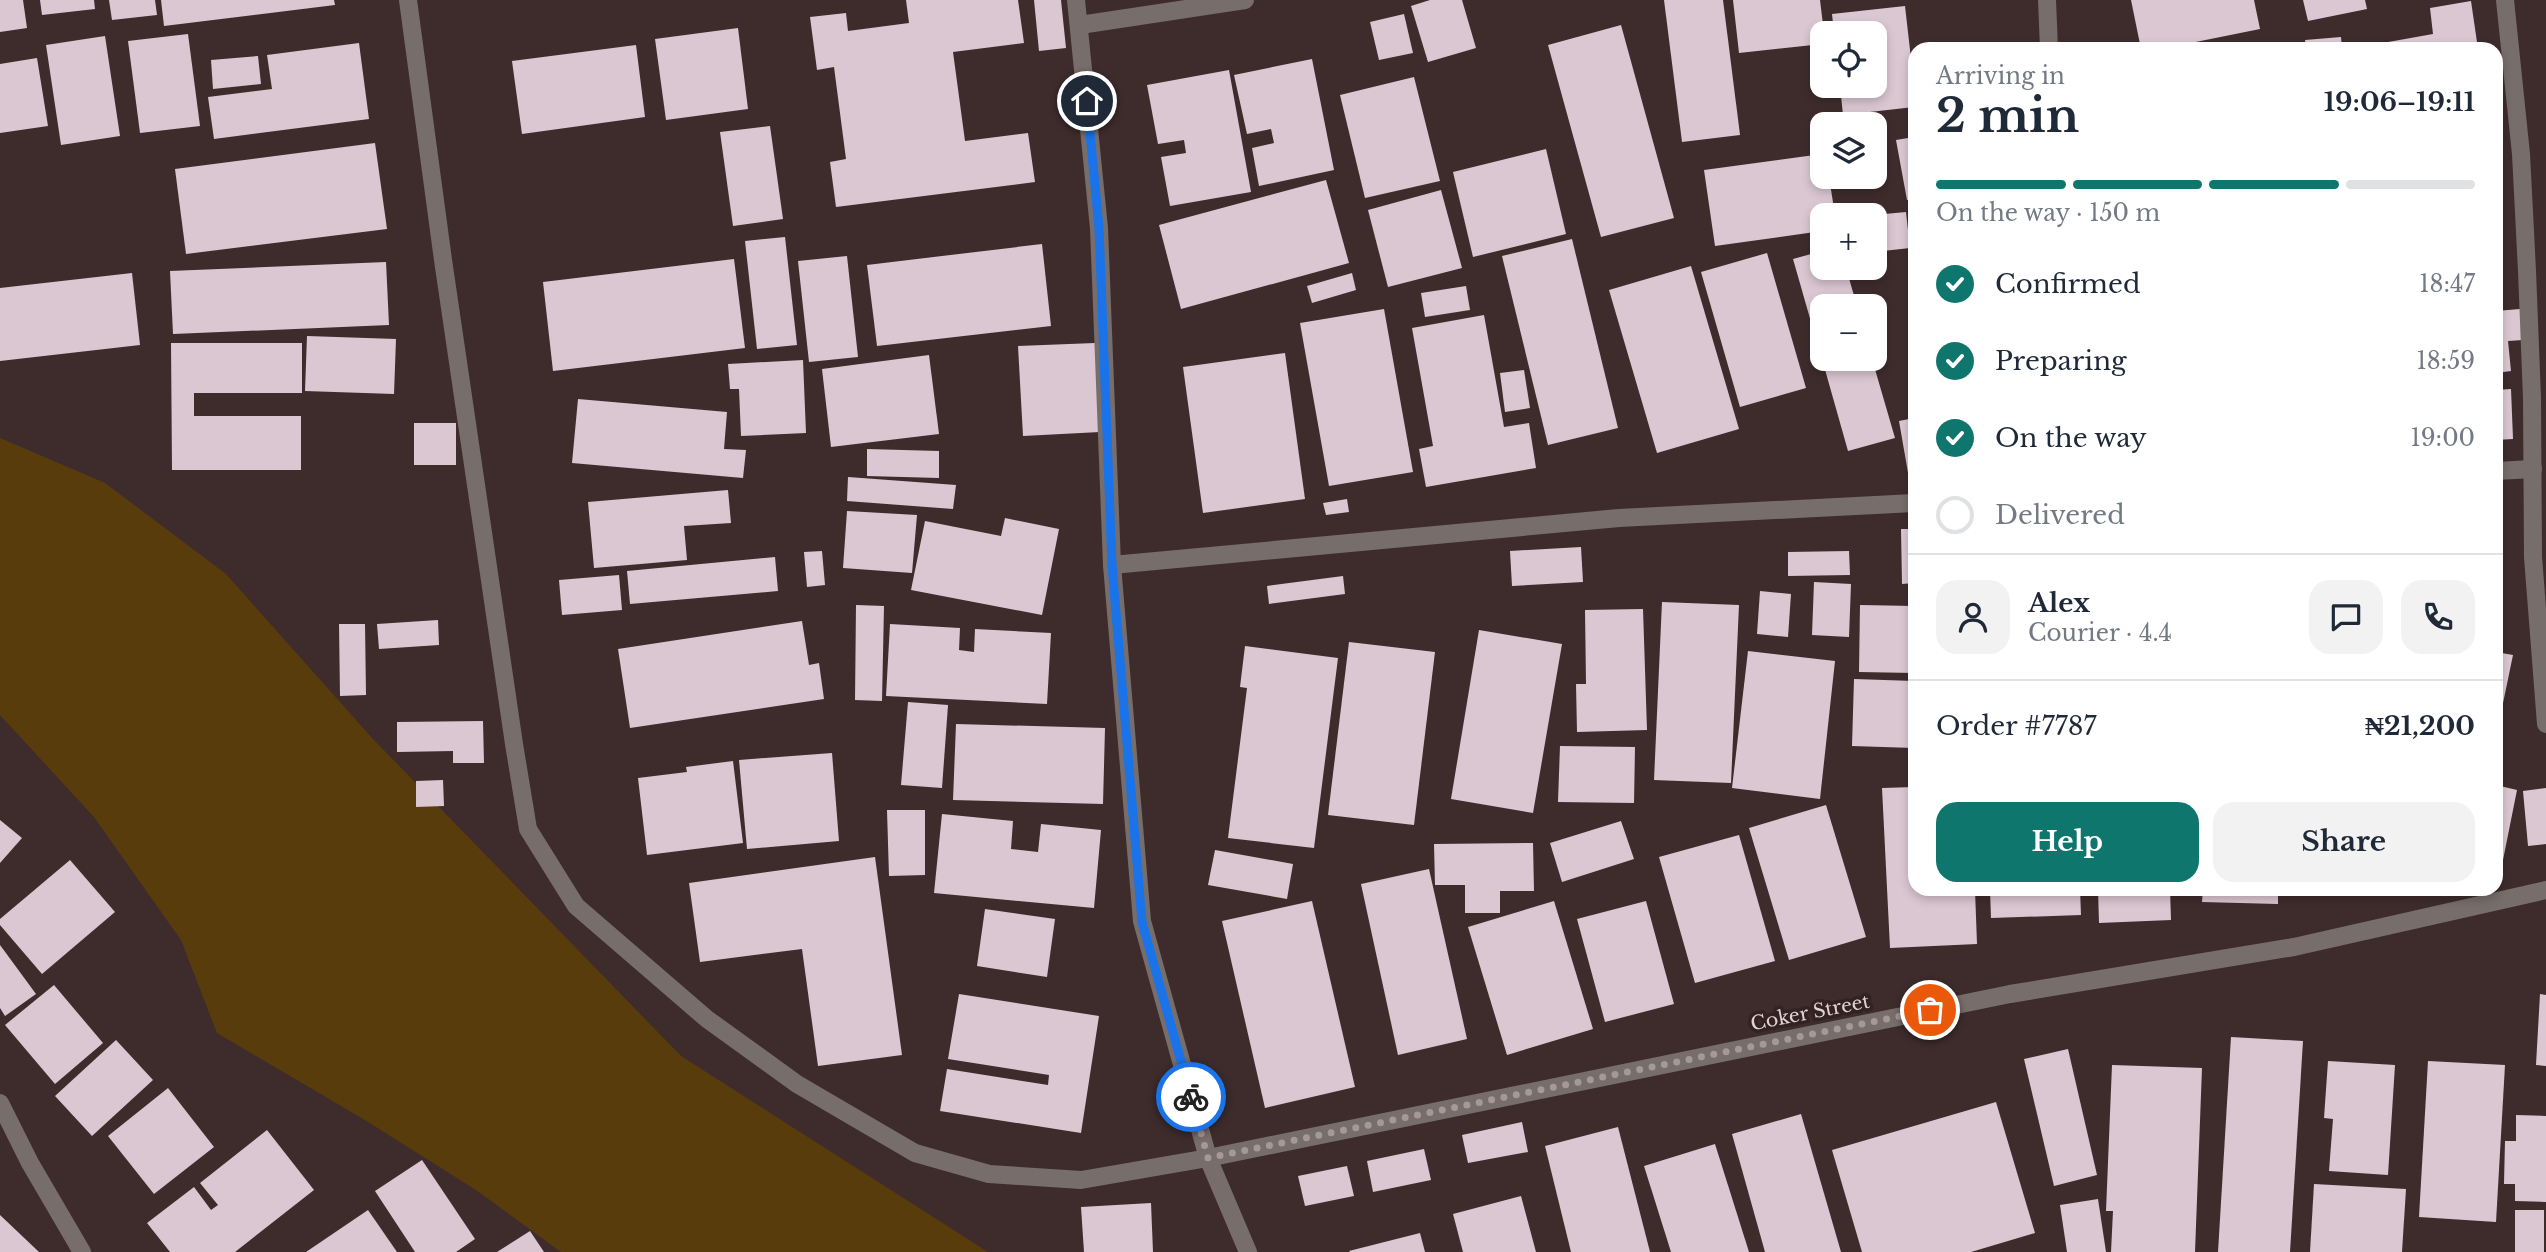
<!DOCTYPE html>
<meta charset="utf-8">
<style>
:root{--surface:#fff;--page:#f2f2f3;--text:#1f2937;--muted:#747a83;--line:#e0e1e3;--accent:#0f766e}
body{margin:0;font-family:"Libre Baskerville",serif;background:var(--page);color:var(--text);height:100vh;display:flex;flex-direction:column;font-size:26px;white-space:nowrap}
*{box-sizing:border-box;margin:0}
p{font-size:23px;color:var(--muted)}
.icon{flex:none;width:38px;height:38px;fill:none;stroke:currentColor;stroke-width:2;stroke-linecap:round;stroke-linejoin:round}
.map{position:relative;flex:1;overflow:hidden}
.details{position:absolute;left:1908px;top:42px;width:595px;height:854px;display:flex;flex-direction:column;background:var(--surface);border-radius:21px;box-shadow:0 4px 10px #0003}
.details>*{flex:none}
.fabs{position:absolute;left:1810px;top:21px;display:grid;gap:14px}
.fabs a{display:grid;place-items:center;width:77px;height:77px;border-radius:14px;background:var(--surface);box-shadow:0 4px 10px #0003;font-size:35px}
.pin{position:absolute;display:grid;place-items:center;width:60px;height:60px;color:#fff;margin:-30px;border:4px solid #fff;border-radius:50%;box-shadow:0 2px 7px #0007}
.courier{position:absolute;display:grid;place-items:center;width:70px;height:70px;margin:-35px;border:5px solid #1a73e8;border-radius:50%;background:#fff;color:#222;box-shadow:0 2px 9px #0007}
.overview em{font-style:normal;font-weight:700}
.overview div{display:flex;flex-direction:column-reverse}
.overview{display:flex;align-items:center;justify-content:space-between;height:119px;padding:0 28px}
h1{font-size:46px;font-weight:700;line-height:52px}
.bar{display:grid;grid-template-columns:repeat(4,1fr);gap:10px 7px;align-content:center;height:84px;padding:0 28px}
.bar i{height:9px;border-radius:5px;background:var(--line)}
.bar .on{background:var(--accent)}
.bar p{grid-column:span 4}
.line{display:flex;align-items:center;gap:18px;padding:0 28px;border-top:2px solid var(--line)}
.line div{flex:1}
.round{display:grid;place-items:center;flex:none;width:74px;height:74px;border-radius:21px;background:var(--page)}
ol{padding:0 28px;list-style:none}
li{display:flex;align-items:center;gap:21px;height:77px}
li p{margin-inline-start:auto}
li .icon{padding:7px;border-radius:50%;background:var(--accent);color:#fff;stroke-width:4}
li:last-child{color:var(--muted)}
li i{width:38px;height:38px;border:4px solid var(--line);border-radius:50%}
.action{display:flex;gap:14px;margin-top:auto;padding:14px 28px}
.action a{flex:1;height:80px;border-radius:21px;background:var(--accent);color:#fff;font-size:28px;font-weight:700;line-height:80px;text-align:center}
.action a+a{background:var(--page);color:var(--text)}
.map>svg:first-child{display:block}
.green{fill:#593c0b}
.building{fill:#dbc7d2}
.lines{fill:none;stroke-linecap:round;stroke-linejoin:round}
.minor{stroke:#776e6b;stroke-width:18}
.done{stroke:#a69899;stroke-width:7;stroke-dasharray:0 12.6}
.route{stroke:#1a73e8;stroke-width:9}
.labels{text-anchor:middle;stroke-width:7;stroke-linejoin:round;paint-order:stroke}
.street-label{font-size:19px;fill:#ded2d3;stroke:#332223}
</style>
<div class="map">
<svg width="2546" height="1252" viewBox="0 0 2546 1252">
<rect width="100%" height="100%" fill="#3e2c2d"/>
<polygon class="green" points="0,438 105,483 226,574 372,738 681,1056 988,1252 561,1252 476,1190 365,1120 217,1033 181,940 94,817 0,715"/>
<g class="building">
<polygon points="0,0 23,0 27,28 0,32"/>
<polygon points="40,0 94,0 95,9 42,15"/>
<polygon points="109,0 155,0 157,15 112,20"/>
<polygon points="161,0 334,0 335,5 164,26"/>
<polygon points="906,0 1018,0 1024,43 953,52 965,141 1028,133 1035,182 836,207 830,162 846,159 834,67 817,70 810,17 846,13 848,31 909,23"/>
<polygon points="1034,0 1061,0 1066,48 1039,51"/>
<polygon points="1430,0 1462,0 1476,48 1428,62 1411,6"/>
<polygon points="1664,0 1723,0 1740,135 1682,142"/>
<polygon points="1733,0 1820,0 1824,33 1822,33 1822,44 1739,53"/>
<polygon points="2131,0 2254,0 2260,29 2161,49 2141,49"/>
<polygon points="2303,0 2365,0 2367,9 2308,21"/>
<polygon points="2471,1 2478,49 2349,49 2433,34 2430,8"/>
<polygon points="1905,6 1914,85 1914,107 1843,115 1840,86 1874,86 1874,33 1834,33 1832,14"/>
<polygon points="1404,14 1413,53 1379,60 1370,22"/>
<polygon points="1621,25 1674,218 1601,237 1548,45"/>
<polygon points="738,28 748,109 666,120 655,39"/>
<polygon points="188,34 200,126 140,133 128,41"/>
<polygon points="105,36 120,136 61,145 46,45"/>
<polygon points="2341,37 2342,49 2306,49 2305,40"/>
<polygon points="2260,42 2261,49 2222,49 2222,47"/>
<polygon points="359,43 369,119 214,139 208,97 272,89 267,55"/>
<polygon points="636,45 645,117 522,134 512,61"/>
<polygon points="258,56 261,84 213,89 211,60"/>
<polygon points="37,58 48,126 0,133 0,64"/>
<polygon points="1312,59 1334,170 1259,186 1252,148 1274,143 1271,129 1247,134 1234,75"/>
<polygon points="1229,70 1251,192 1170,206 1161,157 1186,153 1184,140 1158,144 1147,85"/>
<polygon points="1414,77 1440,181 1365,198 1340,95"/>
<polygon points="770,126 783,219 733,226 720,132"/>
<polygon points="1914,137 1914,199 1907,200 1896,140"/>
<polygon points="375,143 387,229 186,254 175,169"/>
<polygon points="1546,149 1566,234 1473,257 1453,172"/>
<polygon points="1822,154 1822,177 1829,177 1835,215 1822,215 1822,231 1715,246 1704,170"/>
<polygon points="1326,180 1349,263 1181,309 1159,225"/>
<polygon points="1441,190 1462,268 1388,287 1368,210"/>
<polygon points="1906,212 1910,248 1874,252 1874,215"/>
<polygon points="785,237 797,345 757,349 745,241"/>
<polygon points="1572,239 1618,428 1548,445 1502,256"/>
<polygon points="1042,244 1051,326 877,346 867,265"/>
<polygon points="1822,251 1822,268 1846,268 1857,306 1822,306 1821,357 1793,259"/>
<polygon points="1767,253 1806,388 1740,407 1701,272"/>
<polygon points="847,256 858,357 809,362 798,261"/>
<polygon points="734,259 745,348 553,371 543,282"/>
<polygon points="386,262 389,325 173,334 170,271"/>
<polygon points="1691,266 1739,429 1657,453 1609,290"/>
<polygon points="132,273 140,345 0,361 0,288"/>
<polygon points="1352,273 1356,290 1312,303 1307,286"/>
<polygon points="1466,286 1470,310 1425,317 1421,293"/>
<polygon points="1384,309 1413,472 1329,486 1300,323"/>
<polygon points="2520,309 2523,340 2508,341 2511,371 2496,373 2496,311"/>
<polygon points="1484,315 1504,427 1529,423 1536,468 1426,487 1419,449 1433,446 1412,328"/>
<polygon points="307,336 396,339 394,394 305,391"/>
<polygon points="171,343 302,343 302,393 194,393 194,416 301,416 301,470 172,470"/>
<polygon points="1095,343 1100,432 1023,436 1018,346"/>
<polygon points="1285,353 1305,499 1203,513 1183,367"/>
<polygon points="929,355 939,434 831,447 822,369"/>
<polygon points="1822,359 1872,359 1895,438 1848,451"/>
<polygon points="803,360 806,433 741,436 739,389 730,389 728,364"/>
<polygon points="1524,370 1530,408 1505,412 1500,373"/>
<polygon points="2511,389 2513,439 2496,440 2496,390"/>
<polygon points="578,399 727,412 724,449 746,450 743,478 572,463"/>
<polygon points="1914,418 1914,489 1911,490 1899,421"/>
<rect x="414" y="423" width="42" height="42"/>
<polygon points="867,449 939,451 939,478 867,476"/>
<polygon points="848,477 956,485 953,509 847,501"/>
<polygon points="728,490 731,523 684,526 687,560 594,568 588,502"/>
<polygon points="1347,499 1349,512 1326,515 1323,503"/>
<polygon points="847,511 917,515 912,573 843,568"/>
<polygon points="1005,518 1059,529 1042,615 911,590 925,521 1001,536"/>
<polygon points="1901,529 1914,529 1914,583 1902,584"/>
<polygon points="1581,547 1583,582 1512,586 1510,551"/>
<polygon points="822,551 825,585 807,587 804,552"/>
<polygon points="1849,551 1850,575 1788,576 1788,552"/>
<polygon points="775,557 778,591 630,604 627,571"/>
<polygon points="619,575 622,610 562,615 559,580"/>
<polygon points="1343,576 1345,594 1269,604 1267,586"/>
<polygon points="1814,582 1851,584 1849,637 1812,635"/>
<polygon points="1760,591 1791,594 1788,637 1757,634"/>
<polygon points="1662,602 1739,605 1731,783 1654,780"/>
<polygon points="856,605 884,606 882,701 855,700"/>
<polygon points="1860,605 1914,606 1914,673 1859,672"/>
<polygon points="1643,609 1647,730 1577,732 1576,684 1586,684 1585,610"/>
<polygon points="438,620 439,645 379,649 377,624"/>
<polygon points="802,621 809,665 819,663 824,699 630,728 618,649"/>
<polygon points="339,624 365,624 366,695 340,696"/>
<polygon points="890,624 960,628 959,650 974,652 975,629 1051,633 1047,704 886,696"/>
<polygon points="1479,630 1562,644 1533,813 1451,799"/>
<polygon points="1349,642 1435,652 1414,825 1328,815"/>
<polygon points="1245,646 1338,658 1314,848 1228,838 1247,688 1240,687"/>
<polygon points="1748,651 1835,661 1820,799 1732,788"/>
<polygon points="2496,652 2513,655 2497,732 2496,732"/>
<polygon points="1854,679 1914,681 1914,748 1852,746"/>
<polygon points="908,702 948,705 942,788 901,785"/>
<polygon points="483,721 484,763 453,763 453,751 397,752 397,722"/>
<polygon points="956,724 1105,728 1103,804 953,800"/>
<polygon points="1560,746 1635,747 1634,803 1558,802"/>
<polygon points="832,753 839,841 747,849 739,760"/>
<polygon points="733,761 743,843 647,855 638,778 687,772 686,767"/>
<polygon points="443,780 444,806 416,807 416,781"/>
<polygon points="2496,785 2517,790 2500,875 2496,874"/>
<polygon points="1914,787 1914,889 1975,890 1977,944 1890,948 1882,788"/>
<polygon points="2546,788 2546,844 2528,846 2523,791"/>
<polygon points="1826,805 1866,937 1789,960 1749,828"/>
<polygon points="887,810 925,810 925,875 889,876"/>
<polygon points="942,814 1013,821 1011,849 1038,852 1041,824 1101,830 1094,908 934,893"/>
<polygon points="0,820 22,838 0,863"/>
<polygon points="1621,821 1634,859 1562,882 1550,843"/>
<polygon points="1739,835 1775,961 1695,983 1659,857"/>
<polygon points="1533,843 1534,891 1500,891 1500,913 1465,913 1465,885 1435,885 1434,844"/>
<polygon points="1215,850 1293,864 1287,899 1208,885"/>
<polygon points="875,857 902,1055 818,1066 802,949 700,962 689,883"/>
<polygon points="70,860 115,912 42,974 0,925 0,919"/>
<polygon points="1429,869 1467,1039 1398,1055 1361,884"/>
<polygon points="1990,889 2080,889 2081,915 1991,918"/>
<polygon points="2098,889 2170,889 2171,920 2099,923"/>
<polygon points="2203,889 2278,889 2278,904 2202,902"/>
<polygon points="1312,901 1355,1087 1265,1108 1222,921"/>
<polygon points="1554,901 1593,1029 1507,1055 1468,927"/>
<polygon points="1646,901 1674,1004 1605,1022 1577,919"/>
<polygon points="985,909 1055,919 1047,977 977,966"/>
<polygon points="0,945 36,994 5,1016 0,1008"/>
<polygon points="54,985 103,1043 55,1084 5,1025"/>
<polygon points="959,994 1099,1016 1081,1133 940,1111 947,1069 1048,1085 1049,1075 948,1059"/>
<polygon points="2540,994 2546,995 2546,1066 2536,1065"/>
<polygon points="2231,1037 2303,1041 2290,1252 2218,1252"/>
<polygon points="116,1040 153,1080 92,1136 55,1096"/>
<polygon points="2068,1049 2097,1175 2054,1186 2024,1059"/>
<polygon points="2328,1061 2395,1065 2388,1175 2329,1171 2333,1119 2324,1118"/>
<polygon points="2428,1061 2505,1065 2496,1222 2419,1217"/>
<polygon points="2112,1065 2202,1068 2195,1252 2111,1252 2113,1211 2106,1211"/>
<polygon points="168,1088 214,1147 154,1194 108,1136"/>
<polygon points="1996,1102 2035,1233 1971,1252 1862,1252 1832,1150"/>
<polygon points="1801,1114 1841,1252 1765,1252 1732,1134"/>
<polygon points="2516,1115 2546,1116 2546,1202 2515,1201 2515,1184 2504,1184 2505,1141 2516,1141"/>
<polygon points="1522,1122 1528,1152 1468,1163 1462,1135"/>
<polygon points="1618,1127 1650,1252 1571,1252 1545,1146"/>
<polygon points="267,1130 314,1190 235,1252 170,1252 147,1223 194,1187 211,1210 218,1205 200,1183"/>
<polygon points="1715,1144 1749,1252 1671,1252 1644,1166"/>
<polygon points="1424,1149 1431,1180 1373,1192 1367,1161"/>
<polygon points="422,1160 475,1239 456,1252 415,1252 375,1191"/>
<polygon points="1347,1166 1354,1196 1305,1206 1298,1176"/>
<polygon points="2314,1184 2406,1189 2402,1252 2310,1252"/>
<polygon points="1521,1196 1536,1252 1463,1252 1453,1214"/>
<polygon points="2098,1199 2106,1252 2067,1252 2060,1205"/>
<polygon points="1151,1203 1153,1252 1084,1252 1081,1207"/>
<polygon points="368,1210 397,1252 306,1252"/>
<rect x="2515" y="1210" width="29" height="42"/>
<polygon points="0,1215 39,1252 0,1252"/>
<polygon points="530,1231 544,1252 497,1252"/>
<polygon points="1420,1233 1425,1252 1350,1252 1349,1251"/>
</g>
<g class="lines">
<g class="minor">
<polyline points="408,0 443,260 514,744 528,829 576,906 707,1019 797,1084 915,1153 989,1174 1081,1180 1208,1158 2010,994 2294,947 2546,890"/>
<polyline points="1076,0 1099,228 1112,565 1142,921 1208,1158 1248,1252"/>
<polyline points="2047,0 2049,49"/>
<polyline points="2505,0 2521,154 2527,271 2532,398 2533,557 2546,724"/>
<polyline points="1080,25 1245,0"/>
<polyline points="2496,471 2533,469"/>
<polyline points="1112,565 1619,518 1914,503"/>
<polyline points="0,1103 30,1163 82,1252"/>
</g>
</g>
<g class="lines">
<polyline class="done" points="1191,1097 1208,1158 1930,1010"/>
<polyline class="route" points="1087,101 1099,228 1112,565 1142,922 1191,1097"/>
</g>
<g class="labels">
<g class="street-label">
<text transform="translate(1810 1012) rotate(-11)" y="7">Coker Street</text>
</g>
</g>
</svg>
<div class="fabs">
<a><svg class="icon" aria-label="locate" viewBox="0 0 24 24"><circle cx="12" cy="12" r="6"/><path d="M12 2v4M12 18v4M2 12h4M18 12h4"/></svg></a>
<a><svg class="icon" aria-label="layers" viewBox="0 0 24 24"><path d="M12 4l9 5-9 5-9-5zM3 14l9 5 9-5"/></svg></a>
<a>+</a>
<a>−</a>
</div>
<div class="pin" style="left:1930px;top:1010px;background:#ea580c"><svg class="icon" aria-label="bag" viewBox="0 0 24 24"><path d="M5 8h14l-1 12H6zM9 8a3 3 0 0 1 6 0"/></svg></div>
<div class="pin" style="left:1087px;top:101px;background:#1f2937"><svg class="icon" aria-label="home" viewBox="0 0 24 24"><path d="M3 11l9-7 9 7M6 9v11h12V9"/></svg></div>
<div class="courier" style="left:1191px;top:1097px"><svg class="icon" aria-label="bike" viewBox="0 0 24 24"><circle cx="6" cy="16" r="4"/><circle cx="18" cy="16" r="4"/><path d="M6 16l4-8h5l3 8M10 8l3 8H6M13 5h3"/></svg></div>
<section class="details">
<div class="overview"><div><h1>2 min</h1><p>Arriving in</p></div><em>19:06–19:11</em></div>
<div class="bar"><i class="on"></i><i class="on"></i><i class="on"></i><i></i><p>On the way · 150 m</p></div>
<ol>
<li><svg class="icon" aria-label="check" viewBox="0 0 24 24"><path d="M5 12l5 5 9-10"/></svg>Confirmed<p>18:47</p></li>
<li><svg class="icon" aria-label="check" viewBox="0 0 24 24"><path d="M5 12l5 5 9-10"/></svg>Preparing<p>18:59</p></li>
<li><svg class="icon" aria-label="check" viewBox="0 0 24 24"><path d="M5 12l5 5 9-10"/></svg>On the way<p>19:00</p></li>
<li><i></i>Delivered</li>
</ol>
<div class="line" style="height:126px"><a class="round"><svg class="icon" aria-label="person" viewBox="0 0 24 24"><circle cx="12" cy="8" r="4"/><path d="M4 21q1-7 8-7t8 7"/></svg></a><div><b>Alex</b><p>Courier · 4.4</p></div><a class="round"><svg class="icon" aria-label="chat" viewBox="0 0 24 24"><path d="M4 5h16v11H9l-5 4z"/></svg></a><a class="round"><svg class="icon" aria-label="phone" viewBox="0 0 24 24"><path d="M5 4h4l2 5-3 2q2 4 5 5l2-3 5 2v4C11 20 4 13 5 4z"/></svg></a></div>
<div class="line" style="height:91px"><div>Order #7787</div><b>₦21,200</b></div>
<div class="action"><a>Help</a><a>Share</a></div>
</section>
</div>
